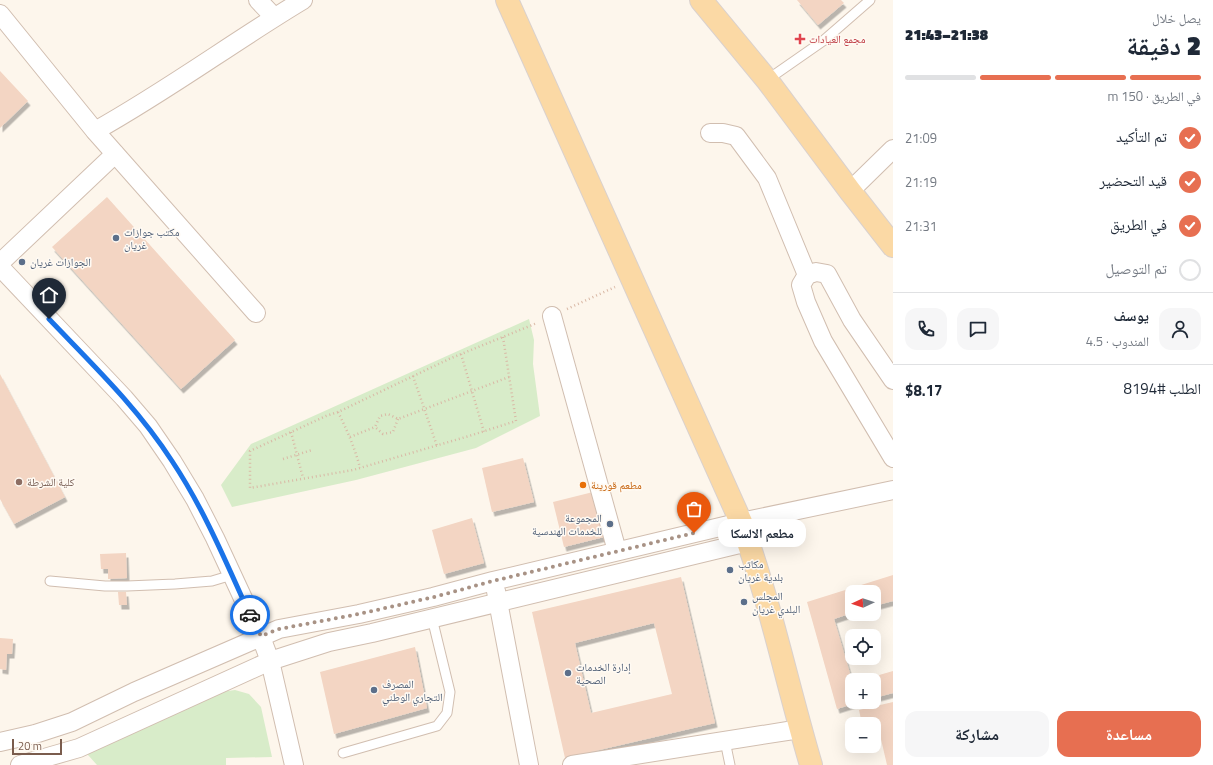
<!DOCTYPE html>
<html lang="ar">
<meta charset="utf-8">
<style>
:root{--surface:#fff;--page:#f6f6f7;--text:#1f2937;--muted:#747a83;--line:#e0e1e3;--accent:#e76f51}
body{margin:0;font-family:"Titillium Web","Noto Naskh Arabic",sans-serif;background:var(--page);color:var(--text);direction:rtl;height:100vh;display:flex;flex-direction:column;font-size:15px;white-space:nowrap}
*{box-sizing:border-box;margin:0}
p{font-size:13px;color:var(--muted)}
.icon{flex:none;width:22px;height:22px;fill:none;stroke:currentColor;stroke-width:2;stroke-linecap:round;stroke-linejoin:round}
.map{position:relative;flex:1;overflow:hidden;direction:ltr}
.details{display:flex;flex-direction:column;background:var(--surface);width:320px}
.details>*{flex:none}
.needle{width:26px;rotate:267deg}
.controls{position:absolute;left:845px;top:585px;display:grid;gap:8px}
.controls a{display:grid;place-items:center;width:36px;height:36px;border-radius:8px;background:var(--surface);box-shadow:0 4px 16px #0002;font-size:20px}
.scale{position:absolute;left:12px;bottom:10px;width:50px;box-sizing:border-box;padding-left:4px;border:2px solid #7a5c4d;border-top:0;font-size:11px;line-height:14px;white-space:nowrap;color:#7a5c4d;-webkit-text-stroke:3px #fffaf3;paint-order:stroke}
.pin{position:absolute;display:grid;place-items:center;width:34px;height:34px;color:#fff;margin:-41px -17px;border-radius:50% 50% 50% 0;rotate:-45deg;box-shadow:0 0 4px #0007}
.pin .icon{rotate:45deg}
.courier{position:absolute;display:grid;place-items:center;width:40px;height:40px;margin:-20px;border:3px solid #1a73e8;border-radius:50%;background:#fff;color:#222;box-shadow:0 1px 5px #0007}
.bubble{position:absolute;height:28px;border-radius:12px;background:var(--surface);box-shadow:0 4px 16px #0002;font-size:13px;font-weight:800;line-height:28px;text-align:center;direction:rtl}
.head em{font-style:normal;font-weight:800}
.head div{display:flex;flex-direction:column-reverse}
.head{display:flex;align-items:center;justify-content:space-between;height:68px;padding:0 12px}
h1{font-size:26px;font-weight:800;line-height:30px}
.bar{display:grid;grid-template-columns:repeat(4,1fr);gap:6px 4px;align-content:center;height:48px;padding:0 12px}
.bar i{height:5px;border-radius:3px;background:var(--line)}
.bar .selected{background:var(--accent)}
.bar p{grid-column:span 4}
.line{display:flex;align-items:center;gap:10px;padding:0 12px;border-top:1px solid var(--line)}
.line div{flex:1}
.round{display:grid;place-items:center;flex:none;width:42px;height:42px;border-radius:12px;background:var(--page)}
ol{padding:0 12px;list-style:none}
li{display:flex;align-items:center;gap:12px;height:44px}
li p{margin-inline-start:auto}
li .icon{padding:4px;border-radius:50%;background:var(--accent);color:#fff;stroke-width:4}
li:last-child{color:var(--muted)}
li i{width:22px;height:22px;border:2px solid var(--line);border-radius:50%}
.button{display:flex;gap:8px;margin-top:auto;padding:8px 12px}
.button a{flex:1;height:46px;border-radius:12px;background:var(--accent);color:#fff;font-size:16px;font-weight:800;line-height:46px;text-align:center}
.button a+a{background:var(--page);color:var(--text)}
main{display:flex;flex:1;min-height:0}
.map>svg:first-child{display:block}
.green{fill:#d8ecc9}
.building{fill:#f3d5c3;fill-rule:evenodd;filter:url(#shadow)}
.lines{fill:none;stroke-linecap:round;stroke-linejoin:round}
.service-casing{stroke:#d1beb0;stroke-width:11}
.minor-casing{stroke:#d1beb0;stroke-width:20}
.primary-casing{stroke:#dad1cd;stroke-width:24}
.path{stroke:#d9b8a5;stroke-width:2.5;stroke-dasharray:1 3;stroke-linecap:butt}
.service{stroke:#fff;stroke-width:9}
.minor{stroke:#fff;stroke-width:18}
.primary{stroke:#fbd9a5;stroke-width:22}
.done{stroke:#a89285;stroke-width:4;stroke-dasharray:0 7.2}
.route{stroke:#1a73e8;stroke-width:5}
.health-dot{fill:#e0444e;stroke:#fffaf3;stroke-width:1.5}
.service-dot{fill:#5c6f8a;stroke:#fffaf3;stroke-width:1.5}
.education-dot{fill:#8d6e63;stroke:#fffaf3;stroke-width:1.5}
.food-dot{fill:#e8710a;stroke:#fffaf3;stroke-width:1.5}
.labels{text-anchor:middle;stroke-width:3;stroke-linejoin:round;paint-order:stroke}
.health-label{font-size:11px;fill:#be3a42;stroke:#fffaf3;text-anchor:start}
.service-label{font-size:11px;fill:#4e5e75;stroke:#fffaf3;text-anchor:start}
.education-label{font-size:11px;fill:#785e54;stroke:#fffaf3;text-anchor:start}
.food-label{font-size:11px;fill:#c56008;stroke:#fffaf3;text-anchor:start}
</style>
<main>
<section class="details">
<div class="head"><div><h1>2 دقيقة</h1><p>يصل خلال</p></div><em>21:38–21:43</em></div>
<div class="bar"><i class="selected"></i><i class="selected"></i><i class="selected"></i><i></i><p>في الطريق · 150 m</p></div>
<ol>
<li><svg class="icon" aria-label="check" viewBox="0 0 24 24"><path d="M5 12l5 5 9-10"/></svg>تم التأكيد<p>21:09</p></li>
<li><svg class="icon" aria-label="check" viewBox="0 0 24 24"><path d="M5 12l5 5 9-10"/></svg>قيد التحضير<p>21:19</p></li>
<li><svg class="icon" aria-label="check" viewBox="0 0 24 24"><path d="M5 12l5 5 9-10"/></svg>في الطريق<p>21:31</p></li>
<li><i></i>تم التوصيل</li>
</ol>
<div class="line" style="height:72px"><a class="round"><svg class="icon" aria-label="person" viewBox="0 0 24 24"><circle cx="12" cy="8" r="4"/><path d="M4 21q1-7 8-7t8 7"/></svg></a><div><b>يوسف</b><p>المندوب · 4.5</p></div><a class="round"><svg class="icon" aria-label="chat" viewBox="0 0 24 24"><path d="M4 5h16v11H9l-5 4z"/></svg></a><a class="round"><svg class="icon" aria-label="phone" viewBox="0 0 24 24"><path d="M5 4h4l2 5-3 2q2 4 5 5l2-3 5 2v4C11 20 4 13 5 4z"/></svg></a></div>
<div class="line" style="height:52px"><div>الطلب #8194</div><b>$8.17</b></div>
<div class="button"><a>مساعدة</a><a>مشاركة</a></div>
</section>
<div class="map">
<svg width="893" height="765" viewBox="0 0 893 765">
<defs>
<filter id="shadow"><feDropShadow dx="2.5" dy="4.5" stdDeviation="0" flood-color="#0004"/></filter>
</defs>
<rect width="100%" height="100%" fill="#fdf6ec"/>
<g class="green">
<polygon points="529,319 534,340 533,364 540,416 476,448 356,480 232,507 221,485 251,444"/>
<polygon points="235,690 249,694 261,707 272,757 226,758 226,765 97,765 88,755 88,750 214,693"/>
</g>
<g class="building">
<polygon points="797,0 841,0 844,3 818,25"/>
<polygon points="0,71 28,101 0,128"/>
<polygon points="107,197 235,340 181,389 52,247"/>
<polygon points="0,374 65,497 14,524 0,499"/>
<polygon points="523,458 534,502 492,512 482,468"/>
<polygon points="593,492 604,537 564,547 553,502"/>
<polygon points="472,518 484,563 444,574 432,530"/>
<polygon points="126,553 127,578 108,579 108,569 101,569 100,554"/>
<polygon points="893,575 893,601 874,606 874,592 852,592 852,613 834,619 852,680 852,702 859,702 837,709 807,602"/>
<path d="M681,577L715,723L565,758L532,612ZM654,623L672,694L591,713L575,643Z"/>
<polygon points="118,592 126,592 127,605 119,605"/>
<polygon points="0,638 13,639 12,654 7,654 6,670 0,669"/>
<polygon points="415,647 427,708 334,734 320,672"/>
<polygon points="893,671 893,693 874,698 874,680 862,680"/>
<polygon points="893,702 893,765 887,765 877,722 871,724 862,724 859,710"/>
</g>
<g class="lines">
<g class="service-casing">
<g id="service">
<polyline points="767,80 823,41 870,0"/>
<polyline points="50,581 105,586 127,586 175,584 212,581 232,575"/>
<polyline points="725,741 730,765"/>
<polyline points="343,753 437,726 447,713 450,692 432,618"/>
</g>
</g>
<g class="minor-casing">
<g id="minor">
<polyline points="258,0 274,17"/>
<polyline points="0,14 95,131 256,313"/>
<path d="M95,131C167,91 233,42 303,0"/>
<polyline points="710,133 723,133 736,136 767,178 807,275"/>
<polyline points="850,191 893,149"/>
<polyline points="0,263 115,154"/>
<polyline points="0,267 124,398 148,426 172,461 195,499 215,538 261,637 270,661 294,765"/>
<polyline points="552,316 617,551"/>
<polyline points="893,380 852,320 827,274 816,272 807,275 801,285 806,302 823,341 893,458"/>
<polyline points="496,591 529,765"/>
<polyline points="0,742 35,734 72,722 134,692 279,629 359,614 433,597 493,581 741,522 893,490"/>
<polyline points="20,765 79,748 270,661 329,642 372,633 748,542"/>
<polyline points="572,765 800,729"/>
</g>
</g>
<g class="primary-casing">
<g id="primary">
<path d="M507,0L741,522C770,601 787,684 811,765"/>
<polyline points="701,0 767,80 850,191 893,246"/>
</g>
</g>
<g class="path">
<polyline points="567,309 615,287"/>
<polyline points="503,337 516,421 469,436 353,470 250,488 250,451 326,416 338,412 449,359 537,323"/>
<polyline points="461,354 484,432"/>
<polyline points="413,376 437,446"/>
<path d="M338,412C347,430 355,448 360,468"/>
<polyline points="398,419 393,432 383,434 375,427 380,416 388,414 398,419 509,377"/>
<polyline points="291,432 303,478"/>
<polyline points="350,437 375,427"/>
<polyline points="283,459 312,450"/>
</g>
<use href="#service" class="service"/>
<use href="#minor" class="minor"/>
<use href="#primary" class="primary"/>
</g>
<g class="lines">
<polyline class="done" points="250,615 261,636 279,629 359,614 434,597 493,581 694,533"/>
<path class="route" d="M49,319C92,364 138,408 172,461C204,509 226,562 250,615"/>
</g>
<path class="health-dot" d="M798 33h4v4h4v4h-4v4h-4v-4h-4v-4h4z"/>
<g class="service-dot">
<circle cx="116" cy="238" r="4"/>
<circle cx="22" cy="262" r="4"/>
<circle cx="610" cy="524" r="4"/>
<circle cx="730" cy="570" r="4"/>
<circle cx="744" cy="602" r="4"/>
<circle cx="568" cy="673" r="4"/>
<circle cx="374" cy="690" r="4"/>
</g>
<circle class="education-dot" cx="19" cy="482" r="4"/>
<circle class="food-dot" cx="583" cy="485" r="4"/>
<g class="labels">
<g class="health-label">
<text x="809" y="43">مجمع العيادات</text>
</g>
<g class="service-label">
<text x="124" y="236">مكتب جوازات<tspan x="124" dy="13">غريان</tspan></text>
<text x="30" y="266">الجوازات غريان</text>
<text x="602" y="522" text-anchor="end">المجموعة<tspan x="602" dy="13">للخدمات الهندسية</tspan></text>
<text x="738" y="568">مكاتب<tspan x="738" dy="13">بلدية غريان</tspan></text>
<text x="752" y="600">المجلس<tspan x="752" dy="13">البلدي غريان</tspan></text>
<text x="576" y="671">إدارة الخدمات<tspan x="576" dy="13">الصحية</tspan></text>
<text x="382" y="688">المصرف<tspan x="382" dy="13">التجاري الوطني</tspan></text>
</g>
<g class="education-label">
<text x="27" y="486">كلية الشرطة</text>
</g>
<g class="food-label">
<text x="591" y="489">مطعم قورينة</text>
</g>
</g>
</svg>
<div class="controls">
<a><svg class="needle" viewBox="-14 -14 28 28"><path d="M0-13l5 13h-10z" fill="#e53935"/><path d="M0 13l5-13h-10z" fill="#747a83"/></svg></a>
<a><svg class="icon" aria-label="locate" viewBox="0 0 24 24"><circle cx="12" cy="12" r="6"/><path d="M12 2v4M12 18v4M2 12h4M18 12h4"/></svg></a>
<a>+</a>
<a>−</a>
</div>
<div class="scale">20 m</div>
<div class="pin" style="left:694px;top:533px;background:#ea580c"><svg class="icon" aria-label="bag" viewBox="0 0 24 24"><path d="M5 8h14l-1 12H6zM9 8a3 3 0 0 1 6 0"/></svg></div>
<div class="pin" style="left:49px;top:319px;background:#1f2937"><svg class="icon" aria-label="home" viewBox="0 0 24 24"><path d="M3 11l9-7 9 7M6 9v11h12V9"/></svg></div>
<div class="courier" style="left:250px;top:615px"><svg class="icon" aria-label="car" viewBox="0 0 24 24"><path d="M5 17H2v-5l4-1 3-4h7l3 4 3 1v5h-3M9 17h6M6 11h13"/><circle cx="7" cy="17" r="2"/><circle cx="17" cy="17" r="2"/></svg></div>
<div class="bubble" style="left:718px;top:519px;width:88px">مطعم الالسكا</div>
</div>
</main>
